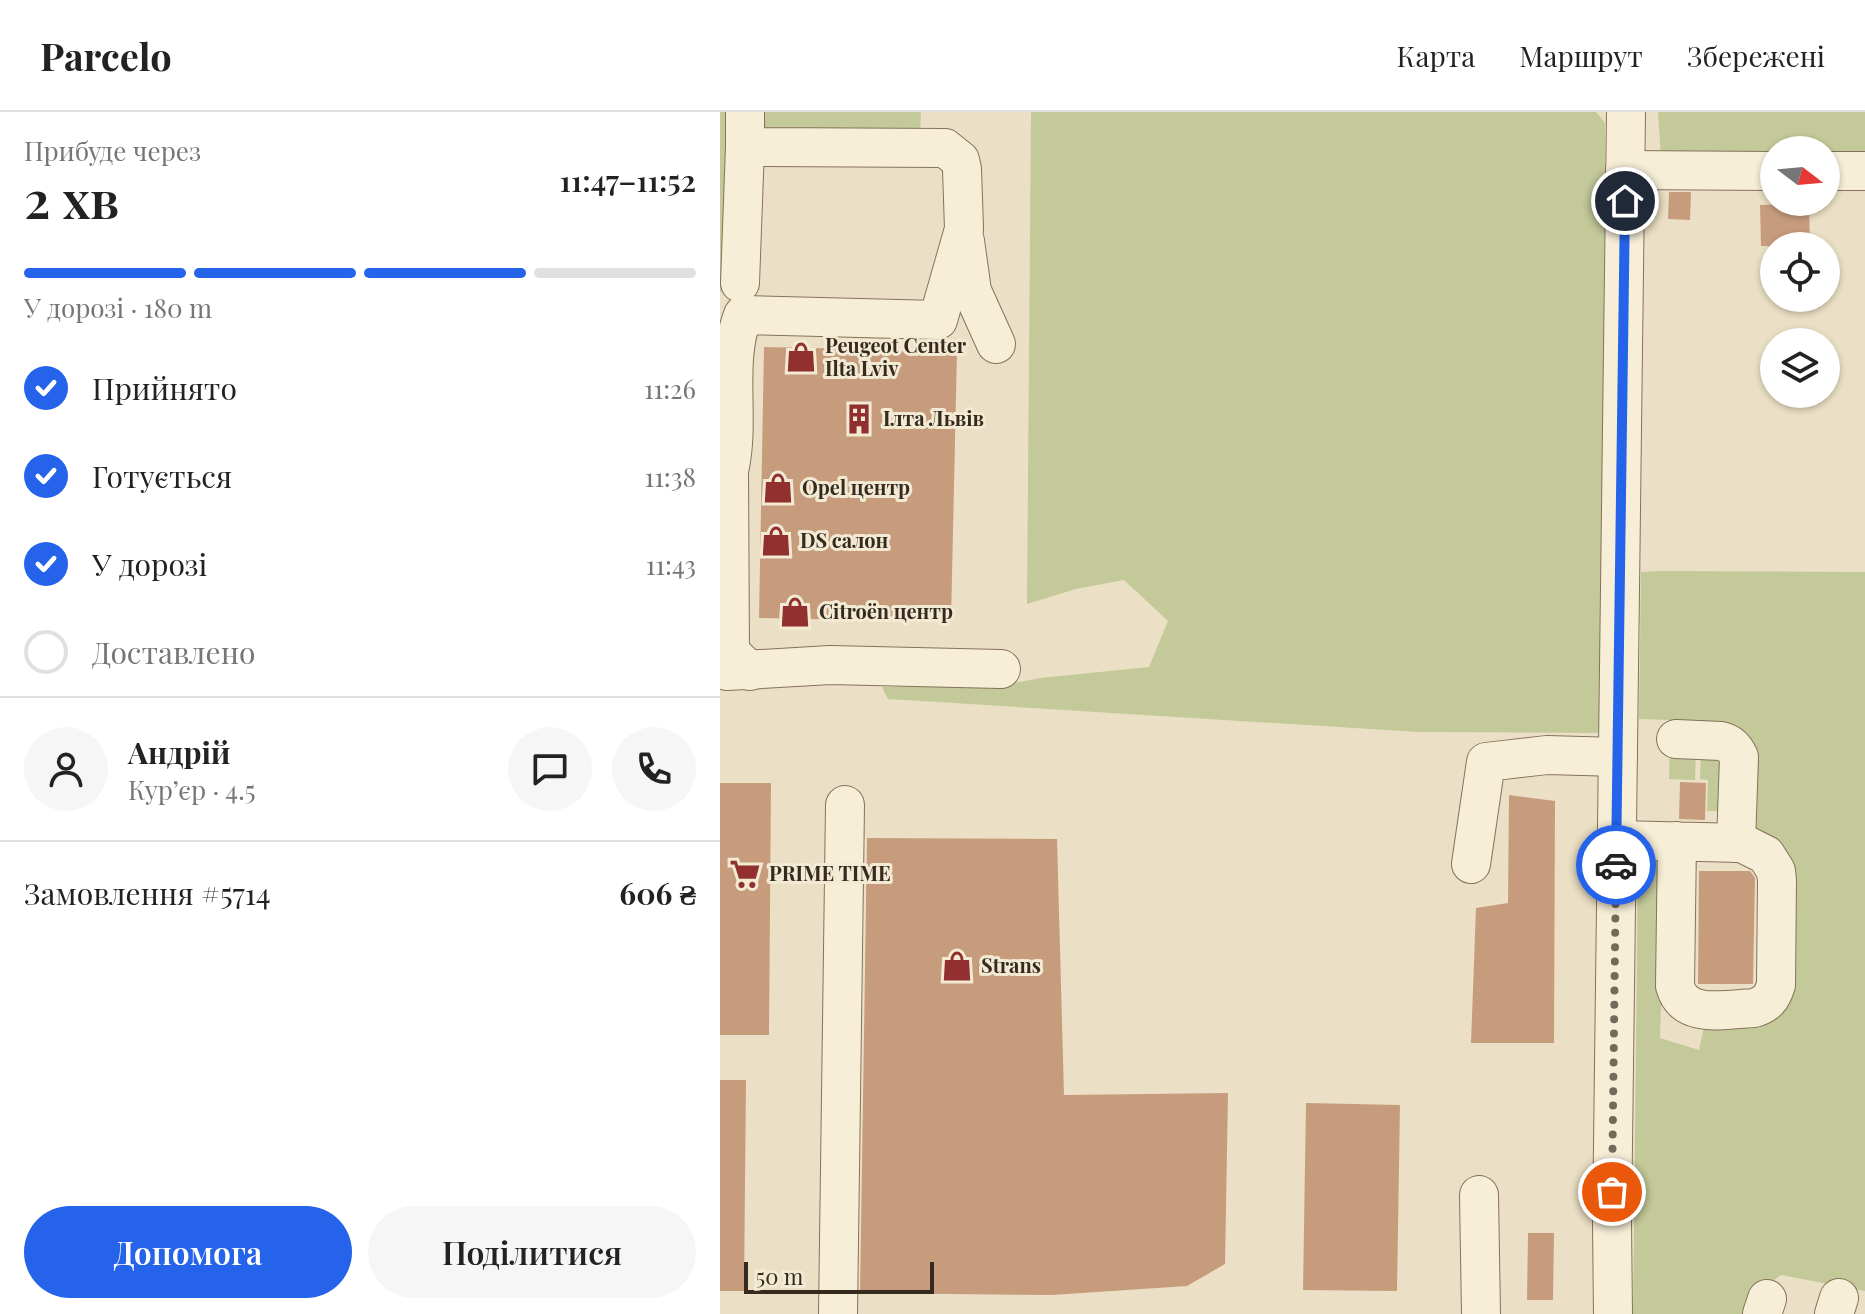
<!DOCTYPE html>
<html lang="uk">
<meta charset="utf-8">
<style>
:root{--surface:#fff;--page:#f6f6f6;--text:#222;--muted:#767676;--line:#e0e0e0;--accent:#2563eb}
body{margin:0;font-family:"Playfair Display",serif;background:var(--page);color:var(--text);height:100vh;display:flex;flex-direction:column;font-size:30px;white-space:nowrap}
*{box-sizing:border-box;margin:0}
p{font-size:26px;color:var(--muted)}
.icon{flex:none;width:44px;height:44px;fill:none;stroke:currentColor;stroke-width:2;stroke-linecap:round;stroke-linejoin:round}
.map{position:relative;flex:1;overflow:hidden}
.side{display:flex;flex-direction:column;background:var(--surface);width:720px}
.side>*{flex:none}
.needle{width:52px;rotate:106deg}
.fabs{position:absolute;left:1040px;top:24px;display:grid;gap:16px}
.fabs a{display:grid;place-items:center;width:80px;height:80px;border-radius:50%;background:var(--surface);box-shadow:0 2px 6px #0004;font-size:40px}
.scale{position:absolute;left:24px;bottom:20px;width:190px;box-sizing:border-box;padding-left:8px;border:4px solid #362a1f;border-top:0;font-size:22px;line-height:28px;white-space:nowrap;color:#362a1f;-webkit-text-stroke:6px #f3ead4;paint-order:stroke}
.pin{position:absolute;display:grid;place-items:center;width:68px;height:68px;color:#fff;margin:-34px;border:4px solid #fff;border-radius:50%;box-shadow:0 2px 8px #0007}
.courier{position:absolute;display:grid;place-items:center;width:80px;height:80px;margin:-40px;border:6px solid #2563eb;border-radius:50%;background:#fff;color:#222;box-shadow:0 2px 10px #0007}
.head em{font-style:normal;font-weight:600}
.head div{display:flex;flex-direction:column-reverse}
.head{display:flex;align-items:center;justify-content:space-between;height:136px;padding:0 24px}
h1{font-size:52px;font-weight:600;line-height:60px}
.bar{display:grid;grid-template-columns:repeat(4,1fr);gap:12px 8px;align-content:center;height:96px;padding:0 24px}
.bar i{height:10px;border-radius:6px;background:var(--line)}
.bar .on{background:var(--accent)}
.bar p{grid-column:span 4}
.line{display:flex;align-items:center;gap:20px;padding:0 24px;border-top:2px solid var(--line)}
.line div{flex:1}
.round{display:grid;place-items:center;flex:none;width:84px;height:84px;border-radius:42px;background:var(--page)}
ol{padding:0 24px;list-style:none}
li{display:flex;align-items:center;gap:24px;height:88px}
li p{margin-inline-start:auto}
li .icon{padding:8px;border-radius:50%;background:var(--accent);color:#fff;stroke-width:4}
li:last-child{color:var(--muted)}
li i{width:44px;height:44px;border:4px solid var(--line);border-radius:50%}
.button{display:flex;gap:16px;margin-top:auto;padding:16px 24px}
.button a{flex:1;height:92px;border-radius:48px;background:var(--accent);color:#fff;font-size:32px;font-weight:600;line-height:92px;text-align:center}
.button a+a{background:var(--page);color:var(--text)}
header{display:flex;align-items:center;gap:48px;box-sizing:border-box;height:112px;padding:0 40px;background:var(--surface);border-bottom:2px solid var(--line)}
header strong{font-size:38px}
nav{display:flex;gap:44px;margin-inline-start:auto;font-size:28px}
main{display:flex;flex:1;min-height:0}
.map>svg:first-child{display:block}
.green{fill:#c3c999}
.building{fill:#c79c7d}
.lines{fill:none;stroke-linecap:round;stroke-linejoin:round}
.minor-casing{stroke:#85725c;stroke-width:40}
.minor{stroke:#f7eed7;stroke-width:38}
.done{stroke:#756a59;stroke-width:8;stroke-dasharray:0 14.4}
.route{stroke:#2563eb;stroke-width:10}
.labels{text-anchor:middle;stroke-width:6;stroke-linejoin:round;paint-order:stroke}
.poi-label{font-size:20px;font-weight:bold;fill:#362a1f;stroke:#f3ead4;text-anchor:start}
</style>
<header>
<strong>Parcelo</strong>
<nav><a>Карта</a><a>Маршрут</a><a>Збережені</a></nav>
</header>
<main>
<section class="side">
<div class="head"><div><h1>2 хв</h1><p>Прибуде через</p></div><em>11:47–11:52</em></div>
<div class="bar"><i class="on"></i><i class="on"></i><i class="on"></i><i></i><p>У дорозі · 180 m</p></div>
<ol>
<li><svg class="icon" aria-label="check" viewBox="0 0 24 24"><path d="M5 12l5 5 9-10"/></svg>Прийнято<p>11:26</p></li>
<li><svg class="icon" aria-label="check" viewBox="0 0 24 24"><path d="M5 12l5 5 9-10"/></svg>Готується<p>11:38</p></li>
<li><svg class="icon" aria-label="check" viewBox="0 0 24 24"><path d="M5 12l5 5 9-10"/></svg>У дорозі<p>11:43</p></li>
<li><i></i>Доставлено</li>
</ol>
<div class="line" style="height:144px"><a class="round"><svg class="icon" aria-label="person" viewBox="0 0 24 24"><circle cx="12" cy="8" r="4"/><path d="M4 21q1-7 8-7t8 7"/></svg></a><div><b>Андрій</b><p>Кур’єр · 4.5</p></div><a class="round"><svg class="icon" aria-label="chat" viewBox="0 0 24 24"><path d="M4 5h16v11H9l-5 4z"/></svg></a><a class="round"><svg class="icon" aria-label="phone" viewBox="0 0 24 24"><path d="M5 4h4l2 5-3 2q2 4 5 5l2-3 5 2v4C11 20 4 13 5 4z"/></svg></a></div>
<div class="line" style="height:104px"><div>Замовлення #5714</div><b>606 ₴</b></div>
<div class="button"><a>Допомога</a><a>Поділитися</a></div>
</section>
<div class="map">
<svg width="1145" height="1202" viewBox="0 0 1145 1202">
<rect width="100%" height="100%" fill="#ebe0c5"/>
<g class="green">
<polygon points="0,0 14,0 10,178 0,180"/>
<polygon points="38,0 201,0 200,19 42,16"/>
<polygon points="311,0 876,0 885,11 883,621 698,620 168,587 162,575 274,575 320,566 429,555 448,509 404,468 356,477 307,492"/>
<polygon points="938,0 1145,0 1145,48 1106,48 1106,38 1054,38 1054,48 941,45"/>
<polygon points="941,459 1145,460 1145,1179 1061,1163 1038,1180 1032,1202 913,1202 918,747 942,744 944,893 941,894 940,926 979,938 984,915 1055,893 1026,643 948,621 949,608 919,607 921,460"/>
<polygon points="950,634 976,635 975,668 949,667"/>
<polygon points="981,635 1000,635 1004,699 987,699 988,668 980,667"/>
</g>
<g class="building">
<polygon points="949,80 971,80 970,108 948,107"/>
<polygon points="1089,92 1090,134 1041,134 1040,93"/>
<polygon points="44,235 237,239 231,510 39,506"/>
<polygon points="960,670 986,671 985,708 959,707"/>
<polygon points="0,671 51,671 49,923 0,923"/>
<polygon points="789,683 835,689 834,931 751,931 756,796 788,791"/>
<polygon points="147,726 337,727 344,983 508,981 505,1152 467,1174 332,1183 140,1181"/>
<polygon points="979,759 1030,759 1035,766 1033,872 978,872"/>
<polygon points="0,968 26,968 24,1179 0,1179"/>
<polygon points="586,991 680,993 677,1179 583,1178"/>
<polygon points="808,1121 834,1121 833,1188 807,1188"/>
</g>
<g class="lines">
<g class="minor-casing">
<g id="minor">
<path d="M25,0V35L225,36L240,48L242,57L244,117L218,208L23,203C4,252 21,308 9,359L10,540L30,559"/>
<polyline points="905,58 1054,59"/>
<polyline points="1106,59 1145,59"/>
<polyline points="245,129 252,179 276,232"/>
<polyline points="20,171 25,35"/>
<polyline points="7,559 110,553 281,557"/>
<path d="M956,627L1001,629C1010,631 1015,636 1019,645L1016,731"/>
<path d="M897,728L1022,731L1046,743L1056,759L1057,769L1056,873C1052,886 1047,892 1034,896C1006,897 964,908 955,874L957,729"/>
<polyline points="751,752 766,650 827,643 898,645"/>
<polyline points="759,1083 761,1202"/>
<polyline points="118,1202 125,693"/>
<polyline points="893,1202 892,1112 906,0"/>
<polyline points="1042,1202 1047,1187"/>
<polyline points="1114,1202 1119,1186"/>
</g>
</g>
<use href="#minor" class="minor"/>
</g>
<g class="lines">
<polyline class="done" points="892,1080 896,753"/>
<polyline class="route" points="896,753 905,89"/>
</g>
<defs>
<g id="shop-bare" transform="scale(2.4)"><path d="M-5-2.5h2.3a2.7 3.5 0 0 1 5.4 0H5L5.5 6h-11ZM-1.5-2.5h3a1.5 2.3 0 0 0-3 0Z" fill="#91302f" stroke="#f3ead4" stroke-width="2.5" paint-order="stroke"/></g>
<g id="building-bare" transform="scale(2.4)"><path d="M-4-6H4V6H1V3H-1V6H-4ZM-2.5-4.3h1.7v1.8h-1.7ZM.8-4.3h1.7v1.8H.8ZM-2.5-1h1.7V.8h-1.7ZM.8-1h1.7V.8H.8Z" fill="#91302f" stroke="#f3ead4" stroke-width="2.5" paint-order="stroke"/></g>
<g id="supermarket-bare" transform="scale(2.4)"><path d="M-6-5.5h2.5l.6 2H6L4.5 2H-2.5L-4.4-4H-6ZM-1.5 3.2a1.3 1.3 0 1 0 .1 0ZM3 3.2a1.3 1.3 0 1 0 .1 0Z" fill="#91302f" stroke="#f3ead4" stroke-width="2.5" paint-order="stroke"/></g>
</defs>
<g fill-rule="evenodd">
<use href="#shop-bare" x="81" y="245"/>
<use href="#building-bare" x="139" y="307"/>
<use href="#shop-bare" x="58" y="376"/>
<use href="#shop-bare" x="56" y="429"/>
<use href="#shop-bare" x="75" y="500"/>
<use href="#supermarket-bare" x="25" y="762"/>
<use href="#shop-bare" x="237" y="854"/>
</g>
<g class="labels">
<g class="poi-label">
<text x="105" y="241">Peugeot Center<tspan x="105" dy="23">Ilta Lviv</tspan></text>
<text x="163" y="314">Ілта Львів</text>
<text x="82" y="383">Opel центр</text>
<text x="80" y="436">DS салон</text>
<text x="99" y="507">Citroën центр</text>
<text x="49" y="769">PRIME TIME</text>
<text x="261" y="861">Strans</text>
</g>
</g>
</svg>
<div class="fabs">
<a><svg class="needle" viewBox="-14 -14 28 28"><path d="M0-13l5 13h-10z" fill="#e53935"/><path d="M0 13l5-13h-10z" fill="#767676"/></svg></a>
<a><svg class="icon" aria-label="locate" viewBox="0 0 24 24"><circle cx="12" cy="12" r="6"/><path d="M12 2v4M12 18v4M2 12h4M18 12h4"/></svg></a>
<a><svg class="icon" aria-label="layers" viewBox="0 0 24 24"><path d="M12 4l9 5-9 5-9-5zM3 14l9 5 9-5"/></svg></a>
</div>
<div class="scale">50 m</div>
<div class="pin" style="left:892px;top:1080px;background:#ea580c"><svg class="icon" aria-label="bag" viewBox="0 0 24 24"><path d="M5 8h14l-1 12H6zM9 8a3 3 0 0 1 6 0"/></svg></div>
<div class="pin" style="left:905px;top:89px;background:#1f2937"><svg class="icon" aria-label="home" viewBox="0 0 24 24"><path d="M3 11l9-7 9 7M6 9v11h12V9"/></svg></div>
<div class="courier" style="left:896px;top:753px"><svg class="icon" aria-label="car" viewBox="0 0 24 24"><path d="M5 17H2v-5l4-1 3-4h7l3 4 3 1v5h-3M9 17h6M6 11h13"/><circle cx="7" cy="17" r="2"/><circle cx="17" cy="17" r="2"/></svg></div>
</div>
</main>
